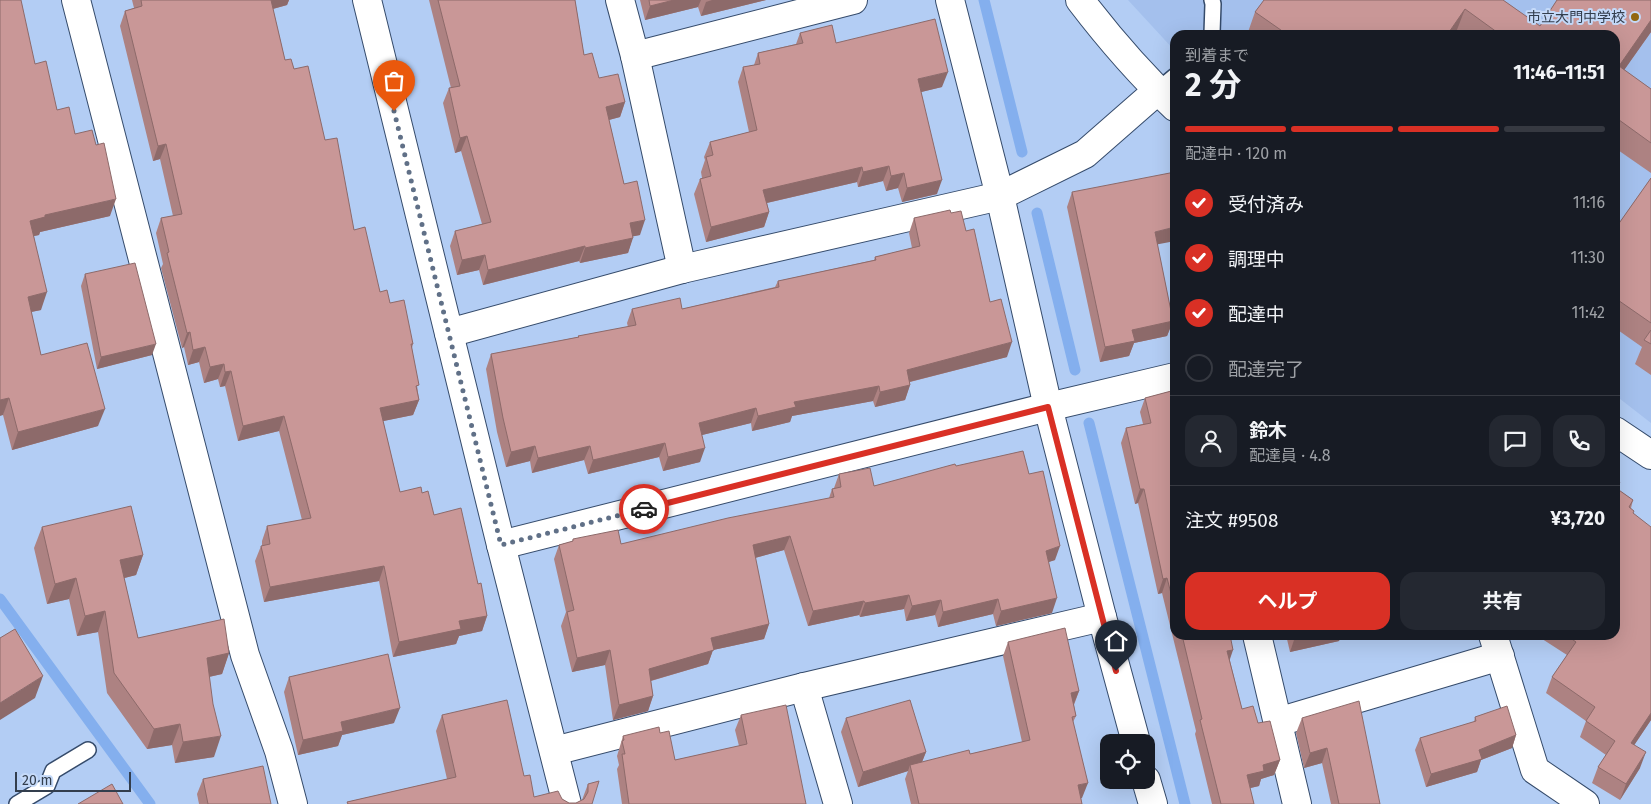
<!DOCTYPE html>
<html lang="ja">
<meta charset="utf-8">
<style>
:root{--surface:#171b24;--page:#242831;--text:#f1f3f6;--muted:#9ea1a6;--line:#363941;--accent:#d93025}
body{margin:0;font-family:"Fira Sans","Noto Sans JP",sans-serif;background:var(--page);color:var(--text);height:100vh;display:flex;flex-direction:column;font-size:19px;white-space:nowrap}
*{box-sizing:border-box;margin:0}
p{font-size:16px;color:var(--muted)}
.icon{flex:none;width:28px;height:28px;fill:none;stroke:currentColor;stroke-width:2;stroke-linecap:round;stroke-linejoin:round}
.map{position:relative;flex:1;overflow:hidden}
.side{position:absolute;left:1170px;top:30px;width:450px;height:610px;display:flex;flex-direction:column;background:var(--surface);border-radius:15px;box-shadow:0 5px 20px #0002}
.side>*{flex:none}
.tools{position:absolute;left:1100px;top:734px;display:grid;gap:10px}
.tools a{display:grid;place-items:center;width:55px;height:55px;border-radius:10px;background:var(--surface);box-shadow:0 5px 20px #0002;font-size:25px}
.scale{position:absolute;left:15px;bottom:12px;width:116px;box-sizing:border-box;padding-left:5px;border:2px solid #333e4d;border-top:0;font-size:14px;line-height:18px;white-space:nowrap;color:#333e4d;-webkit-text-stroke:4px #c5daf9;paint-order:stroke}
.pin{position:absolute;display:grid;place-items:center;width:42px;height:42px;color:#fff;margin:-51px -21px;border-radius:50% 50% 50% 0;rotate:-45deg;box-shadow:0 0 5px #0007}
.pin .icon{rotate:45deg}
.courier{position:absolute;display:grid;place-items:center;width:50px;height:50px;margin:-25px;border:4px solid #d93025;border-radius:50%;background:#fff;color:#222;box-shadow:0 1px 6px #0007}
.summary em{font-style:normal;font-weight:700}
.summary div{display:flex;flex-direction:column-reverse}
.summary{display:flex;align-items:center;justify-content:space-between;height:85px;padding:0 15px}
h1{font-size:32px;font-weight:700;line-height:38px}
.bar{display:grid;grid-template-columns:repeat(4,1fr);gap:8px 5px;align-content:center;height:60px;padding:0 15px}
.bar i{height:6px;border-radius:4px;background:var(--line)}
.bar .active{background:var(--accent)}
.bar p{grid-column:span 4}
.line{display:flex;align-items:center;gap:12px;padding:0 15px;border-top:1px solid var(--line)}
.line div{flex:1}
.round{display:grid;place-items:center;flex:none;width:52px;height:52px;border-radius:15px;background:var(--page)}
ol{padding:0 15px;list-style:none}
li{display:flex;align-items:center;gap:15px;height:55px}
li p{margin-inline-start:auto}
li .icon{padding:5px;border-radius:50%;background:var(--accent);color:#fff;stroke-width:4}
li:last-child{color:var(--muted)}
li i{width:28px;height:28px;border:2px solid var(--line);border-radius:50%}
.action{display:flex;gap:10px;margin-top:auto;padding:10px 15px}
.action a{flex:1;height:58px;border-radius:15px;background:var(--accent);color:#fff;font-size:20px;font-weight:700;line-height:58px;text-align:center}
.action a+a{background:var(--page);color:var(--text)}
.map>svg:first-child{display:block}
.built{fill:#a4c0ed}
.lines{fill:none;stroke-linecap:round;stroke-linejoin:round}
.stream{stroke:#84afee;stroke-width:11}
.service-casing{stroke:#354b6b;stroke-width:18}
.minor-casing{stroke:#354b6b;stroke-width:30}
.tertiary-casing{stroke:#354b6b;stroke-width:30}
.service{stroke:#fff;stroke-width:15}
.minor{stroke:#fff;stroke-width:28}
.tertiary{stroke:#fff;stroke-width:28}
.wall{fill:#ad8282}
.shaded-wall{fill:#8d6a6a}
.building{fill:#c99797;stroke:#8d6a6a}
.done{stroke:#607087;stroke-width:5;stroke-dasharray:0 9}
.route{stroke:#d93025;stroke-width:6}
.poi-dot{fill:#926711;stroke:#c5daf9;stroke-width:2}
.labels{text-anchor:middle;stroke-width:4;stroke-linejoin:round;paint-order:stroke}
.poi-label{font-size:14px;fill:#333e4d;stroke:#c5daf9;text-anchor:end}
</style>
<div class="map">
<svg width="1651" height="804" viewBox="0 0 1651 804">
<rect width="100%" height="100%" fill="#b3cdf4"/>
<polygon class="built" points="1128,0 1651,0 1651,423 1615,395 1615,35 1175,35 1175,51"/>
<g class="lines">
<g class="stream">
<polyline points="984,0 1022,152"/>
<polyline points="1037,213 1075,370"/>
<polyline points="1089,423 1185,804"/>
<polyline points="0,599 150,804"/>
</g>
<g class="service-casing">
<g id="service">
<polyline points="1211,35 1212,33 1213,4 1212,0"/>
<polyline points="1157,91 1175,76"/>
<polyline points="17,804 47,786 53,771 88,750"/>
</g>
</g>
<g class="minor-casing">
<g id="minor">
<polyline points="76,0 245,655 279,751 293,804"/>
<polyline points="367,0 501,545 567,804"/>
<polyline points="620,0 635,56 682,269"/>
<polyline points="950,0 1000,196 1048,407 1102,617 1136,742"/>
<polyline points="635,56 853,0"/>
<polyline points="449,333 682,269 1000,196 1085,154 1157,91"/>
<polyline points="501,545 1048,407 1175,377"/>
<polyline points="1257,635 1297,804"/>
<polyline points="1493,635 1535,770 1585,804"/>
<polyline points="804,687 838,804"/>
<polyline points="1278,722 1500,656"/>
<polyline points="554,751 804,687 1102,617"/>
<polyline points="1146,780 1153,804"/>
</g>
</g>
<g class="tertiary-casing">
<g id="tertiary">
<path d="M1080,0C1109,38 1140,74 1175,107"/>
<polyline points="1615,431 1651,455"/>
</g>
</g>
<use href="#service" class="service"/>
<use href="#minor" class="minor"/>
<use href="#tertiary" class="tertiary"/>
</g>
<g class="wall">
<polygon points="132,0 289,0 287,5 273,9 285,60 294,69 325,140 354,230 380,292 390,303 413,344 412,348 419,400 413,415 383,421 400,492 422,493 434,515 478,584 487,616 482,631 459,636 456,644 393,657 379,581 264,602 255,561 261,546 262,546 262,541 267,526 302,520 279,431 238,441 225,386 220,387 218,379 204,383 199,362 188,365 184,347 182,348 161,268 163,264 156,233 161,218 173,216 160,159 153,161 120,26 125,11 134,8"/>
<polygon points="429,0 575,0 584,55 599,78 625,102 620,117 609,120 624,184 640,235 633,236 628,253 580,263 579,261 483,285 479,270 457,275 450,246 455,231 482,224 461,151 455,153 443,103 449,88 451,88"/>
<polygon points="640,0 766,0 701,16 698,7 645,20"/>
<polygon points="1264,0 1503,0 1540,26 1557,0 1651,0 1651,32 1624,70 1651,89 1651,173 1615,148 1615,35 1457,35 1456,34 1455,35 1247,35 1255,12"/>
<polygon points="800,33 836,43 942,87 921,92 937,194 902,202 898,188 886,191 883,181 858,187 857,182 767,203 769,212 764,227 706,242 694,194 700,179 702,178 701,172 705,160 704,157 710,142 749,132 738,82 743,67 754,65 758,53 796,44"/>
<polygon points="35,64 57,110 75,134 110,216 40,232 39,235 34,236 41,310 31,312 41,355 98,426 12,450 3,415"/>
<polygon points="1651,178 1651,375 1635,364 1642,347 1615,328 1615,229"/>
<polygon points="1072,192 1157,245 1173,321 1167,336 1134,343 1129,356 1100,362 1067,207"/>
<polygon points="951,213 966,231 990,302 1007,357 910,382 910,385 905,400 875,407 873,401 792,416 790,422 752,431 751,423 702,435 700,462 663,471 659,457 588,474 584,460 532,473 530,461 506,467 497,432 486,369 491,354 578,337 578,336 628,327 627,323 632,309 682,309 775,287 778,281 874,260 875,257 912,248 909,233 914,218"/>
<polygon points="85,274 152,355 97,369 81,286"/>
<polygon points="1175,390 1175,635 1230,635 1230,661 1242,709 1258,723 1280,760 1274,775 1261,779 1259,786 1250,788 1254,804 1212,804 1195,734 1196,731 1162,593 1158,594 1138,503 1135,504 1121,443 1126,428 1143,424 1140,412 1145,398"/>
<polygon points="956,466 1029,474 1055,560 1048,562 1052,613 996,626 993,614 938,627 935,615 906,621 904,609 860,617 859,615 808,626 784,550 755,558 769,624 764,639 713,650 708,664 651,681 653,696 648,711 613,720 605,665 572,672 561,626 566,612 554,559 559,545 572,542 573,539 621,544 829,498 832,489 834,488 839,474 874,486"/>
<polygon points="1617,489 1633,500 1631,508 1633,513 1651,720 1634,745 1640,768 1620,800 1592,783 1598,767 1606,755 1580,737 1586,721 1546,693 1552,677 1567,655 1536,635 1615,635"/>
<polygon points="42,527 143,555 136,575 124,578 138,638 229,653 222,674 209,677 214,757 175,763 172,745 147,749 107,693 98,632 77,636 69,599 47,604 34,548"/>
<polygon points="1286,635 1341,635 1339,641 1290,652"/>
<polygon points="1008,642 1079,691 1074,705 1076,716 1073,722 1082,798 1081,798 1082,804 911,804 905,779 908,771 858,787 841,732 846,718 926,752 922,762 970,754 1022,742 1003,656"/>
<polygon points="289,677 394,723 342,735 338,746 298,755 284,692"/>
<polygon points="442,715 524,776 534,797 562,799 569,803 576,803 582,800 588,784 592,804 347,804 347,802 447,779 436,731"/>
<polygon points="741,715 806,804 622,804 617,769 619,765 617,756 623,736 660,733 675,760 739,746 735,730"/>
<polygon points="1475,717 1516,735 1512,748 1481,760 1477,772 1426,787 1415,750 1420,738 1474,722"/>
<polygon points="1302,718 1380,804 1331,804 1322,763 1304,768 1296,733"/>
<polygon points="203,779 271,804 199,804 197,794"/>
</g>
<g class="shaded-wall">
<polygon points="269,0 289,0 287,5 265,11"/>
<polygon points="674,0 701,0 698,7 645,20 650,6"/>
<polygon points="712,0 766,0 701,16 706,2"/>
<polygon points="1465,9 1455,35 1447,35"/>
<polygon points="1651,20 1651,32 1615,83 1619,66"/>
<polygon points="948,72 942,87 913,94 918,79"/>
<polygon points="625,102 620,117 601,122 606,107"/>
<polygon points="467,136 461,151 455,153 460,138"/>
<polygon points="166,144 160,159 153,161 158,146"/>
<polygon points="889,166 883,181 858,187 863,172"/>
<polygon points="862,167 857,182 758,205 763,190"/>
<polygon points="904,173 898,188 886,191 891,176"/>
<polygon points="942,180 937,194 902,202 907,188"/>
<polygon points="116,199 110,216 40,232 39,235 24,238 30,221 45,215"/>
<polygon points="769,212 764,227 706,242 711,227"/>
<polygon points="645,220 640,235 625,238 630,223"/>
<polygon points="1175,227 1175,241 1149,246 1155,232"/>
<polygon points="633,238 628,253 580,263 585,248"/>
<polygon points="585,246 579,261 483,285 488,270"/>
<polygon points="485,255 479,270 457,275 462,260"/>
<polygon points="47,292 41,310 21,314 28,297"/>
<polygon points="1173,321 1167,336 1134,343 1129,356 1100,362 1105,347 1132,330"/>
<polygon points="190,332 184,347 182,348 187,333"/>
<polygon points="1012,342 1007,357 901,384 907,370"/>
<polygon points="156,344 152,355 97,369 101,357"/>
<polygon points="205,347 199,362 188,365 193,350"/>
<polygon points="224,364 218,379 204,383 210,367"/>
<polygon points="231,371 225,386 220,387 225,372"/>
<polygon points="910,385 905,400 875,407 880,392"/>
<polygon points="879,386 873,401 792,416 790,422 752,431 758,416 794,402"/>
<polygon points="9,398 3,415 0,416 0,400"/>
<polygon points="419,400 413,415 374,423 380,408"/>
<polygon points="756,408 751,423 694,437 699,423"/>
<polygon points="105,409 98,426 12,450 18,432"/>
<polygon points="284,416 279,431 238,441 243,426"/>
<polygon points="665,443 659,457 588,474 593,460"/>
<polygon points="535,446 530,461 506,467 511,452"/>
<polygon points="590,446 584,460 532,473 538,458"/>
<polygon points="705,448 700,462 663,471 668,457"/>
<polygon points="1140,489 1144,489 1138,503 1135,504"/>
<polygon points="790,536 784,550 747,560 753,545"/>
<polygon points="1060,546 1055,560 1040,565 1046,551"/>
<polygon points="143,555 136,575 113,581 120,560"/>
<polygon points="384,566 379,581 264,602 270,587"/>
<polygon points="76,578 69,599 47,604 55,584"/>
<polygon points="1167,578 1162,593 1158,594 1163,579"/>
<polygon points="909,595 904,609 860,617 865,603"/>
<polygon points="1057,598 1052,613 996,626 1001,611"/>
<polygon points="998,599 993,614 938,627 943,612"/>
<polygon points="941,600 935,615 906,621 912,606"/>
<polygon points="864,601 859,615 808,626 813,611"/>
<polygon points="105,611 98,632 77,636 85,616"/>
<polygon points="487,616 482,631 459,636 456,644 393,657 399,642 459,621"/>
<polygon points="769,624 764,639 713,650 708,664 643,683 649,669 711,638"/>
<polygon points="1304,635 1341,635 1339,641 1290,652 1295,637"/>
<polygon points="610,650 605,665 572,672 577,658"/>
<polygon points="1233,650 1228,665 1227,651"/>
<polygon points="229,653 222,674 199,679 207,658"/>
<polygon points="43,676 35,698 0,720 0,703"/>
<polygon points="1079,691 1073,706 1071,693"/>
<polygon points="653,696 648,711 613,720 619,705"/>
<polygon points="400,708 394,723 342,735 338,746 298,755 303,740 341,722"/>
<polygon points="1651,713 1651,720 1625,759 1631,743"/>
<polygon points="180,724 172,745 147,749 154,729"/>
<polygon points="1516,735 1512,748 1481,760 1477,772 1426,787 1431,774 1479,750"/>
<polygon points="221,736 214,757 175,763 183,742"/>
<polygon points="1327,748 1322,763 1304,768 1310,753"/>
<polygon points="926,752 920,767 910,765 908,771 858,787 863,772"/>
<polygon points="1646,752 1640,768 1620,800 1626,784"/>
<polygon points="1280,760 1274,775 1261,779 1259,786 1242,790 1247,775 1263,765"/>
<polygon points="1088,783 1082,798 1073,800 1078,785"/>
</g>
<g class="building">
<polygon points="0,0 21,0 35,64 46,61 57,110 69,107 75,134 92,130 96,145 104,143 116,199 45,215 45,217 30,221 47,292 28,297 41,355 87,343 105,409 18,432 9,398 0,400"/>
<polygon points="141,0 271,0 285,60 291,59 294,69 308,66 325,140 337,138 354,230 365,227 380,292 387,290 390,303 404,300 413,344 411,344 419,385 416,386 419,400 380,408 400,492 421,487 422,493 428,491 434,515 461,508 478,584 481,583 487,616 459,621 461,629 399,642 384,566 270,587 261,546 270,544 267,526 311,518 284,416 243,426 231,371 225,372 224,364 210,367 205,347 193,350 190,332 187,333 167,253 169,252 161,218 182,214 166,144 158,146 125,11 142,6"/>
<polygon points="438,0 575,0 584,55 592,53 599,78 618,74 625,102 606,107 624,184 637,181 645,220 630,223 633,238 585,248 585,246 488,270 485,255 462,260 455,231 491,222 467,136 460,138 449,88 460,86"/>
<polygon points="649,0 674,0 650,6"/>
<polygon points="1264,0 1503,0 1540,26 1557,0 1651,0 1651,20 1619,66 1651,89 1651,143 1615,117 1615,35 1501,35 1465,9 1447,35 1288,35 1255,12"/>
<polygon points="935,19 948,72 918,79 942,180 907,188 904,173 891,176 889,166 863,172 862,167 763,190 769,212 711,227 700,179 711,176 706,157 713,155 710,142 757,130 743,67 760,64 758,53 803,43 800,33 832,25 836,43"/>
<polygon points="1175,172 1175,227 1155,232 1173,321 1132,330 1135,341 1105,347 1072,192"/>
<polygon points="1651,178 1651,323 1615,298 1615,229"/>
<polygon points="950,210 951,213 961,211 966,231 974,229 990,302 1001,299 1012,342 907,370 910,385 880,392 879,386 794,402 796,407 758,416 756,408 699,423 705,448 668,457 665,443 593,460 590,446 538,458 535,446 511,452 503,418 491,354 579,337 578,336 636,325 632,309 680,298 682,309 779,287 778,281 876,260 875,257 920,246 914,218"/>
<polygon points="135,263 156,344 101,357 85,274"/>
<polygon points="1651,330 1651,344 1644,340"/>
<polygon points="1175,390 1175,609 1167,578 1163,579 1144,489 1140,489 1126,428 1151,423 1145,398"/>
<polygon points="1023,451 1029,474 1043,471 1060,546 1046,551 1057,598 1001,611 998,599 943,612 941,600 912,606 909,595 865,603 864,601 813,611 790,536 753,545 769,624 711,638 714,650 649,669 653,696 619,705 610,650 577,658 567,612 574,610 559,545 573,541 573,539 618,530 621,544 728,518 834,497 832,489 841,487 839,474 870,468 874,486 955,464 956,466"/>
<polygon points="1615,479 1620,482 1616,488 1633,500 1629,507 1634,511 1633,513 1651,527 1651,713 1631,743 1646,752 1626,784 1598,767 1615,741 1586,721 1595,707 1552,677 1576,642 1566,635 1615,635"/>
<polygon points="131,506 143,555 120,560 138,638 224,619 229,653 207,658 213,704 221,736 183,742 180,724 154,729 114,673 105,611 85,616 76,578 55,584 42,527"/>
<polygon points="1065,628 1079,691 1071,693 1076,716 1072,717 1088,783 1078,785 1082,804 919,804 910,765 969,750 970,754 1030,740 1008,642"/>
<polygon points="15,629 43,676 0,703 0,638"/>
<polygon points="1182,635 1230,635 1233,650 1227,651 1242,709 1253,706 1258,723 1270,721 1280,760 1263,765 1264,771 1247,775 1254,804 1221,804 1200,720 1202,719"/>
<polygon points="1295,635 1304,635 1295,637"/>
<polygon points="388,654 400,708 341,722 343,731 303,740 289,677"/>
<polygon points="507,700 524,776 530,775 534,797 558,791 562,799 569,803 576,803 584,799 588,792 588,784 599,781 592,804 348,804 347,802 456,777 442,715"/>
<polygon points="910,700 926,752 863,772 846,718"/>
<polygon points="1359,701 1380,804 1339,804 1327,748 1310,753 1302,718"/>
<polygon points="786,705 806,804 629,804 622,754 625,754 622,741 624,740 623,736 659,727 660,733 669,731 675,760 747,744 741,715"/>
<polygon points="1507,706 1516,735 1479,750 1482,759 1431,774 1420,738 1476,721 1475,717"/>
<polygon points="263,766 271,804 208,804 203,779"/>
<polygon points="112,784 123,804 78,804"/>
</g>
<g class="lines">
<polyline class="done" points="394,111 501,545 644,509"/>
<polyline class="route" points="644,509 1048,407 1116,671"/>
</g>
<circle class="poi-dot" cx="1635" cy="17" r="5"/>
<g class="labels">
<g class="poi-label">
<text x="1625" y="22">市立大門中学校</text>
</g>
</g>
</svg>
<div class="tools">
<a><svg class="icon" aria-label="locate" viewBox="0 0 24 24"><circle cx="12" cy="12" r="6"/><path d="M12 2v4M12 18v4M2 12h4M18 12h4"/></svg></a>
</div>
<div class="scale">20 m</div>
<div class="pin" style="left:394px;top:111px;background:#ea580c"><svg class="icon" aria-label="bag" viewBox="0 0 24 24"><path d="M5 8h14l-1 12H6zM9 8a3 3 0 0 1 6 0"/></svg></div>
<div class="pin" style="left:1116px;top:671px;background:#1f2937"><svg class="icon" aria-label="home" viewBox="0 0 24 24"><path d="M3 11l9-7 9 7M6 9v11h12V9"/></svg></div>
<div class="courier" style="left:644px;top:509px"><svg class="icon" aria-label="car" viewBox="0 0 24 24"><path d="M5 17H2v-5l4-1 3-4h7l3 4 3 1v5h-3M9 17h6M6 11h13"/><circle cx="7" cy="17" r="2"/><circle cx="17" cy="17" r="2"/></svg></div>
<section class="side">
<div class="summary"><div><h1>2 分</h1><p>到着まで</p></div><em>11:46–11:51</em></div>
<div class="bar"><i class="active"></i><i class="active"></i><i class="active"></i><i></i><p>配達中 · 120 m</p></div>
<ol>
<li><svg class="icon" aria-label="check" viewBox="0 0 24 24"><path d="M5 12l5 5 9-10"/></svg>受付済み<p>11:16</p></li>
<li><svg class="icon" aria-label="check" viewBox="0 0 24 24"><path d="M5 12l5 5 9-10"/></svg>調理中<p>11:30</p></li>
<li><svg class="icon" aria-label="check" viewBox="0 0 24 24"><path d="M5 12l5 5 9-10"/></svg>配達中<p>11:42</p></li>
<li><i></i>配達完了</li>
</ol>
<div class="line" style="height:90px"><a class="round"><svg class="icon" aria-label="person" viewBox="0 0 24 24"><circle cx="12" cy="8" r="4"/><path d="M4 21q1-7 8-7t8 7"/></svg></a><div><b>鈴木</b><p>配達員 · 4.8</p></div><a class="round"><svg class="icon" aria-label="chat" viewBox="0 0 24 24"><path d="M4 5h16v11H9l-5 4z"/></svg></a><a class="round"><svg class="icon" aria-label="phone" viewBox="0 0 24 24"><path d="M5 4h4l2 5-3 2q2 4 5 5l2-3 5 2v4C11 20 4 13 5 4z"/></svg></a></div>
<div class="line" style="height:65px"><div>注文 #9508</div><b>¥3,720</b></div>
<div class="action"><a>ヘルプ</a><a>共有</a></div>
</section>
</div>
